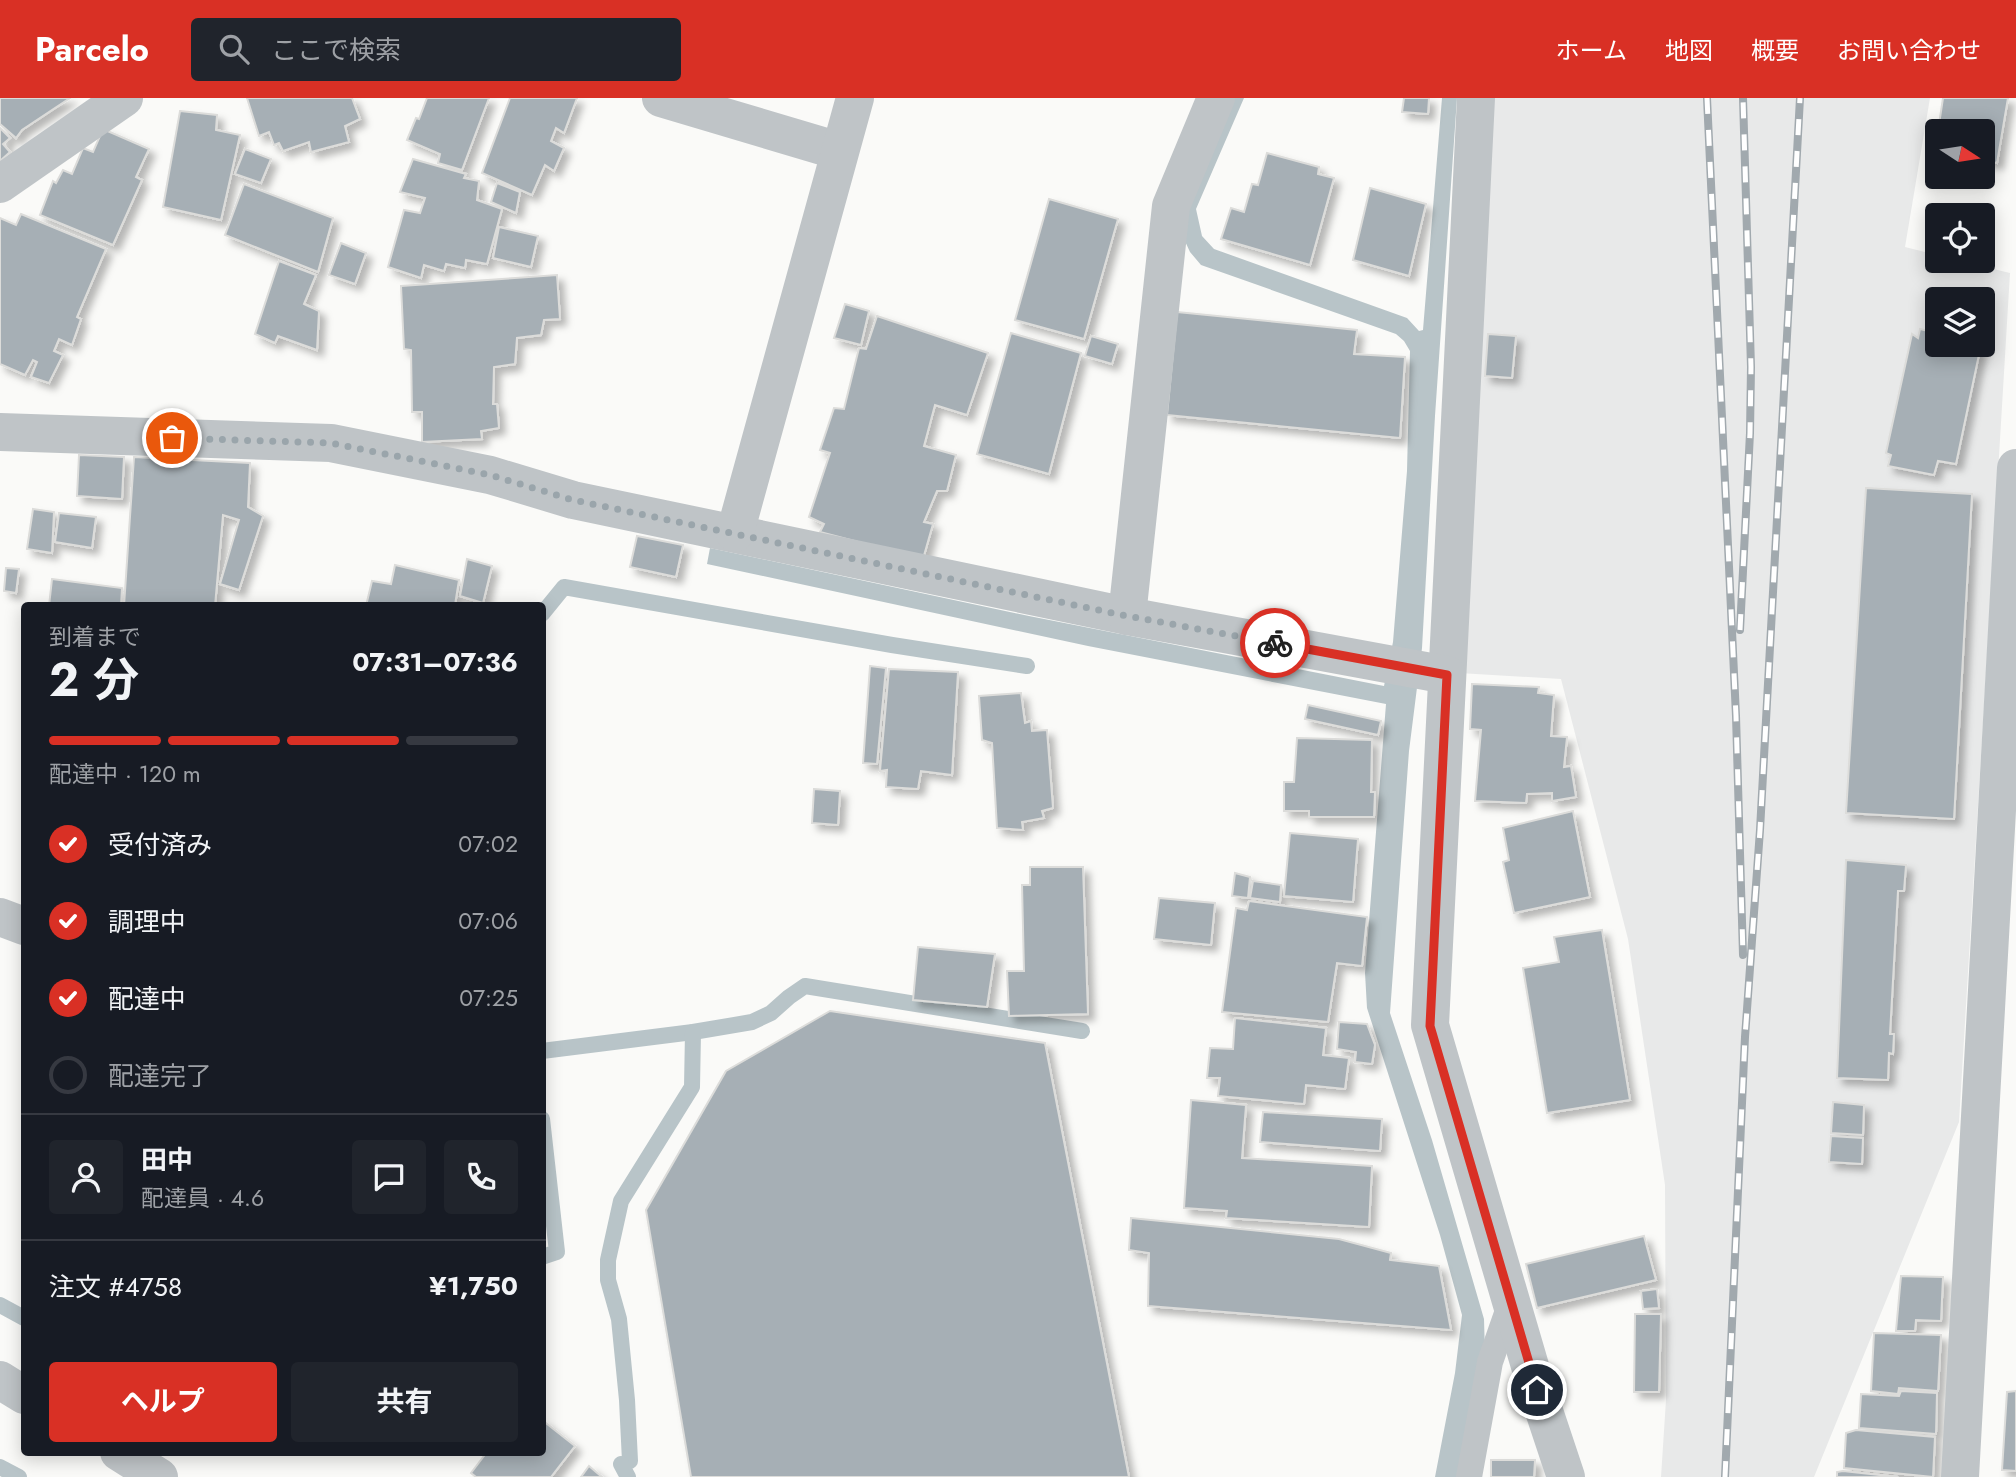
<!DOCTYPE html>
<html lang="ja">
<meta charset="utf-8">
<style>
:root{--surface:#171b24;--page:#20242c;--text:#f1f3f6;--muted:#9ea1a6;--line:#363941;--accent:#d93025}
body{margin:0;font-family:Jost,"Noto Sans JP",sans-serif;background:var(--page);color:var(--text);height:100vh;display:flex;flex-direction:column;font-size:26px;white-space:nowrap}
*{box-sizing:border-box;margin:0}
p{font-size:23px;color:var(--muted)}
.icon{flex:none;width:38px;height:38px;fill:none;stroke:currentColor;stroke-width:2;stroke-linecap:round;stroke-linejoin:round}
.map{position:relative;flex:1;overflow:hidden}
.drawer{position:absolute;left:21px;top:504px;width:525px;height:854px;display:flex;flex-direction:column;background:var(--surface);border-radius:7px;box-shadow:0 4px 18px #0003}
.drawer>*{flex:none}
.needle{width:46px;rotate:102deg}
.tools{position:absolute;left:1925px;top:21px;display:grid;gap:14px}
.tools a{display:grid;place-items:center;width:70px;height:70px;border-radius:7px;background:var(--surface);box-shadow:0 4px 18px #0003;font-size:35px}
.pin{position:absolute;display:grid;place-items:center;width:60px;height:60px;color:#fff;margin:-30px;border:4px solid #fff;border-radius:50%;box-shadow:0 2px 7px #0007}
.courier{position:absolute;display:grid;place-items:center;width:70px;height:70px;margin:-35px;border:5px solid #d93025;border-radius:50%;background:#fff;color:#222;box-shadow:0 2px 9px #0007}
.head em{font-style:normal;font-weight:700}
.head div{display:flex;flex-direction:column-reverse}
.head{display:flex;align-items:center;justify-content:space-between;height:119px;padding:0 28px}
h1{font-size:46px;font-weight:700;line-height:52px}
.bar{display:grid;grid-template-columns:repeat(4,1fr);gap:10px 7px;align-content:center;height:84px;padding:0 28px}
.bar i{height:9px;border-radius:5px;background:var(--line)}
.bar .on{background:var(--accent)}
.bar p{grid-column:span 4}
.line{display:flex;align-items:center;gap:18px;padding:0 28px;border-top:2px solid var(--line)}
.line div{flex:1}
.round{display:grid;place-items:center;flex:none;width:74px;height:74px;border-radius:7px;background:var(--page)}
ol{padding:0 28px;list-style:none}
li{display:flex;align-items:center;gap:21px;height:77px}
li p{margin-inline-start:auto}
li .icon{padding:7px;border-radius:50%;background:var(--accent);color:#fff;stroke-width:4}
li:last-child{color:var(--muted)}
li i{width:38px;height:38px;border:4px solid var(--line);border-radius:50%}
.action{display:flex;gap:14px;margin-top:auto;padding:14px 28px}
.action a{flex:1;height:80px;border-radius:7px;background:var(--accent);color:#fff;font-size:28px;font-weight:700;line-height:80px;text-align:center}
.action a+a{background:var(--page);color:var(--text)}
header{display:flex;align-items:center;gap:42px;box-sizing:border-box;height:98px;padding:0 35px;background:var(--accent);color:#fff}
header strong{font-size:33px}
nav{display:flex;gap:38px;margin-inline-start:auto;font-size:24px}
.search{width:490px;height:63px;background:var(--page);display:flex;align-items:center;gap:18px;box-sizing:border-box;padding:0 24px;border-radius:7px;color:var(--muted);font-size:26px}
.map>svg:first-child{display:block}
.built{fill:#e8e9e9;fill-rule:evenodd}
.water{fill:#b8c4c8}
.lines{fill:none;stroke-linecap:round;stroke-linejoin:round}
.stream{stroke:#b8c4c8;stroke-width:16}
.building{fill:#a6afb5;stroke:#dcdcda;stroke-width:2;filter:url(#shadow)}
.lane{stroke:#bfc4c7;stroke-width:26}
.street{stroke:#bfc4c7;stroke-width:38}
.rail-casing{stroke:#a1a9ae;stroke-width:8}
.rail{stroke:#fff;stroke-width:5;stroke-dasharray:16;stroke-linecap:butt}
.done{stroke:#9aa5ab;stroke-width:7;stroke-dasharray:0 12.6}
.route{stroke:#d93025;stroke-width:9}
</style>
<header>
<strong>Parcelo</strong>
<div class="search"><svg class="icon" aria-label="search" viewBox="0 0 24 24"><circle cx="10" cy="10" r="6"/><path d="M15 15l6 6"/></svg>ここで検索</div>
<nav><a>ホーム</a><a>地図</a><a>概要</a><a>お問い合わせ</a></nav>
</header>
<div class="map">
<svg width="2016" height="1379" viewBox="0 0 2016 1379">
<defs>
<filter id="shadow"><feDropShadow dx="6" dy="6" stdDeviation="3.5" flood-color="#0004"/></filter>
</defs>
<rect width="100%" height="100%" fill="#fafaf8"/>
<path class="built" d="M1493,0H1930L1905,149L1937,157V163H1961L2010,175L1959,1024L1814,1379H1661L1666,1302L1665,1087L1628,841L1561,581L1459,575ZM1937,201H1983V247H1937Z"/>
<polygon class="water" points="1222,0 1244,0 1196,111 1202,138 1214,151 1407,220 1419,233 1423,232 1442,0 1457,0 1435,318 1422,550 1409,653 1390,915 1432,1042 1484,1221 1485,1256 1460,1379 1435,1379 1455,1275 1462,1217 1440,1137 1367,910 1365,875 1386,606 1088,548 707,466 710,450 1029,518 1384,588 1393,544 1407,373 1410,253 1404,243 1396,236 1201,167 1190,154 1184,141 1177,108"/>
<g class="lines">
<g class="stream">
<polyline points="542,516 564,489 892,547 1027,568"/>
<polyline points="542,953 693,934 752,924 771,915 789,899 805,888 1082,933"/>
<polyline points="542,1021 557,1154 542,1159"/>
<polyline points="0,1207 24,1220"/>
<polyline points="630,1363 627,1302 619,1221 608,1182 608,1162 621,1103 692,989 693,934"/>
<polyline points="621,1366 628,1379"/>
<polyline points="0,1369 19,1379"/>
</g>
</g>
<g class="building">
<polygon points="0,0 70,0 22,32 16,40 0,26"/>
<polygon points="247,0 352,0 360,21 345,28 349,44 311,54 309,44 283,53 279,45 274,47 269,34 259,38"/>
<polygon points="427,0 489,0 462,72 438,65 440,56 407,42 416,20 419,21"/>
<polygon points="510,0 577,0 564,35 556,30 551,43 564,50 554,73 545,67 532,97 482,75"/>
<polygon points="1404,0 1429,0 1428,16 1402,14"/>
<polygon points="1943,0 2008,0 1997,65 1983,62 1983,33 1938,33"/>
<polygon points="180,13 217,17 216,32 240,37 221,122 163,109"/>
<polygon points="0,30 10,40 3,46 10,54 0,63"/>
<polygon points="103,31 149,51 136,79 142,82 113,147 40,117 53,83 56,85 63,72 72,76 83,50 93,54"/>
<polygon points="245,51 271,61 261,85 235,76"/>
<polygon points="1267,55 1319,69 1318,76 1334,80 1310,167 1221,141 1231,110 1244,114 1252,86 1258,87"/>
<polygon points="413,61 466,76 464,80 479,83 477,102 502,111 487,166 466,162 465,170 446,166 444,173 424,167 421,180 388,169 404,112 420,115 425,100 400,94"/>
<polygon points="497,85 520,94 516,115 491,104"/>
<polygon points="244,86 333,120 318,174 225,137"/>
<polygon points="1370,90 1426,106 1409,178 1353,162"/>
<polygon points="1049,101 1118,121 1084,241 1015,222"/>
<polygon points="21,116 106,151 77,219 81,221 72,247 59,241 54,253 63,257 49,285 31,279 37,264 33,262 25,277 0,266 0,120 16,127"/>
<polygon points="499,129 538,138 531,169 493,160"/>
<polygon points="341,145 366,155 355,186 329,177"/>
<polygon points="279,163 316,177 304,206 319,213 317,252 278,238 275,245 255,236"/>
<polygon points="557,177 560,221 544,222 541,237 517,240 515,266 494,269 493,306 497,306 499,330 481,333 482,341 422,344 422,314 412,314 411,252 404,251 401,188"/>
<polygon points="845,206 869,213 861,247 834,240"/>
<polygon points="1177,214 1357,232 1354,256 1405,259 1400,340 1167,317"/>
<polygon points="877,218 988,255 967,317 935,307 924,348 956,357 947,393 937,393 924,424 933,426 923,461 820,434 824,426 809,419 830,355 820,352 834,310 844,311 859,250 866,251"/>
<polygon points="1920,231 1937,235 1937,247 1981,247 1956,366 1938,363 1934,377 1888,368 1891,357 1886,355 1912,236 1918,240"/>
<polygon points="1011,235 1081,255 1049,376 977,356"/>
<polygon points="1488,236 1516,238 1512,280 1485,278"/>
<polygon points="1091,238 1118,246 1112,266 1085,258"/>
<polygon points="79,357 124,359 122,401 77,398"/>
<polygon points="134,359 250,365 248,409 263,418 239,492 220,486 239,422 223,417 215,508 124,508"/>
<polygon points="1866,390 1972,396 1954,721 1846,715"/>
<polygon points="33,411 54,414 52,455 27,451"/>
<polygon points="59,415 96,419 92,450 55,444"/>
<polygon points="637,438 683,447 676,479 630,469"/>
<polygon points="467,461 492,468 483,505 460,498"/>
<polygon points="395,467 459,482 455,507 457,508 366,508 372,483 391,486"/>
<polygon points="6,470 19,471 16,495 4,493"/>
<polygon points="52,481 122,490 121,508 49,508"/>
<polygon points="870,568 886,570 877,666 863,665"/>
<polygon points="889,571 958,574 952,677 921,673 918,691 886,689 887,672 880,673"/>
<polygon points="1472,586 1539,589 1538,595 1554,597 1551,638 1567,639 1564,669 1571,668 1576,699 1552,703 1552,695 1527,696 1526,705 1475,703 1481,632 1470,631"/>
<polygon points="1021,595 1025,625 1031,623 1032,633 1047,632 1053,710 1042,713 1044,720 1022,724 1023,732 997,730 992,645 982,642 979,598"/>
<polygon points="1308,607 1381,623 1378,637 1305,621"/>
<polygon points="1297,640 1372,642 1371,694 1375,694 1374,719 1309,719 1309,713 1284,713 1284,684 1294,684"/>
<polygon points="814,691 840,693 838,727 812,725"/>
<polygon points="1573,713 1590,799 1514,815 1503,764 1509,762 1503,730"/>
<polygon points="1290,735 1358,741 1353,804 1284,798"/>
<polygon points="1846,762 1906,767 1904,793 1898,793 1890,936 1894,936 1893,956 1889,955 1888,982 1837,980"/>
<polygon points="1030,769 1083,769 1088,916 1009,918 1007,873 1024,873 1022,787 1030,787"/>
<polygon points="1235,775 1250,779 1248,800 1232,798"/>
<polygon points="1253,783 1281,787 1280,804 1250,800"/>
<polygon points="1159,800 1215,805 1211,847 1154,841"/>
<polygon points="1249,803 1367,819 1362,868 1337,865 1328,924 1222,914 1236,810 1247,812"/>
<polygon points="1602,832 1630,1002 1547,1015 1523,870 1559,864 1554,839"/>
<polygon points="918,849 995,856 987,909 913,902"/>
<polygon points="830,913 1045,945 1129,1379 691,1379 646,1112 726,973"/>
<polygon points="1235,920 1326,930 1323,957 1349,960 1345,991 1306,987 1304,1006 1218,998 1220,980 1207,980 1210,950 1233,951"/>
<polygon points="1339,924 1367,926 1375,947 1372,966 1355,964 1356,954 1337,951"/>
<polygon points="1191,1002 1246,1007 1242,1060 1372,1068 1369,1129 1226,1120 1227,1113 1184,1110"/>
<polygon points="1833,1004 1864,1007 1863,1037 1831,1035"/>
<polygon points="1263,1014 1382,1021 1380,1053 1260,1044"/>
<polygon points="1831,1038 1863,1040 1862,1066 1829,1064"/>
<polygon points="1131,1120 1339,1141 1391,1155 1390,1162 1439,1168 1451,1232 1148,1208 1149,1155 1129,1152"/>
<polygon points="1644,1138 1656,1182 1537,1210 1526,1166"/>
<polygon points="1901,1178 1943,1179 1941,1223 1916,1222 1915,1233 1896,1233"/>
<polygon points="1657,1191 1659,1210 1643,1211 1641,1193"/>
<polygon points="1635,1216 1661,1216 1659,1294 1634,1294"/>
<polygon points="1874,1235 1941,1237 1938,1293 1899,1290 1898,1296 1871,1293"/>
<polygon points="1901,1293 1937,1295 1936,1336 1859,1330 1861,1296 1899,1298"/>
<polygon points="2016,1293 2016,1373 2002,1372 2007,1294"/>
<polygon points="542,1322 575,1348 551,1379 476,1379 471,1375 487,1354 542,1354"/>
<polygon points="1856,1332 1935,1339 1933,1379 1844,1370 1846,1335"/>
<polygon points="1491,1362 1535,1362 1534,1379 1491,1379"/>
<polygon points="589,1368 602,1379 581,1379"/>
<polygon points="1843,1373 1898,1379 1837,1379 1837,1374"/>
</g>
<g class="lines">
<polyline class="lane" points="1469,1379 1490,1264 1511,1204"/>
<g class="street">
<polyline points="661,0 839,53"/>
<polyline points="1476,0 1430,927 1537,1292 1566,1379"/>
<polyline points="0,86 124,0"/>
<polyline points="0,334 331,345 490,377 573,402 1127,518 1447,577"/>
<polyline points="735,435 855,0"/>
<polyline points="1127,518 1171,108 1216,0"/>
<polyline points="0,819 24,828"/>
<polyline points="0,1282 24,1297"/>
<polyline points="119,1354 159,1379"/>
<polyline points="1960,1379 2016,370"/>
</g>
<g class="rail-casing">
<g id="rail">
<polyline points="1707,0 1736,618 1743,857"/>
<polyline points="1740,532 1750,335 1751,269 1743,0"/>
<polyline points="1725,1379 1745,939 1760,732 1800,0"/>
</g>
</g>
<use href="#rail" class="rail"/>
</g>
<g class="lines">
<polyline class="done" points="172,340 331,345 490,377 573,402 1127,518 1275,545"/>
<polyline class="route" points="1275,545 1447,577 1430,928 1537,1292"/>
</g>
</svg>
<div class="tools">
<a><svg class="needle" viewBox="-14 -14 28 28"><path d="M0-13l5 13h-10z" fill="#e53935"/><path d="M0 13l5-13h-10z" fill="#9ea1a6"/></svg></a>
<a><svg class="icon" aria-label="locate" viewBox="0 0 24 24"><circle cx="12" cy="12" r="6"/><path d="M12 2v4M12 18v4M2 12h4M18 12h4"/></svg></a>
<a><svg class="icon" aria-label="layers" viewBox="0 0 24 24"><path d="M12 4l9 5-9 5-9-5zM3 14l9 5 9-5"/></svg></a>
</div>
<div class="pin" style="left:172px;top:340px;background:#ea580c"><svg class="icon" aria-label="bag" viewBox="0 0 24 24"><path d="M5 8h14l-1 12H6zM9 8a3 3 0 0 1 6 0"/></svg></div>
<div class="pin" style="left:1537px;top:1292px;background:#1f2937"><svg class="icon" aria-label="home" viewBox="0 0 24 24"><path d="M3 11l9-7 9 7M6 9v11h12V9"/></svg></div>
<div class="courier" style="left:1275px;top:545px"><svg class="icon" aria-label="bike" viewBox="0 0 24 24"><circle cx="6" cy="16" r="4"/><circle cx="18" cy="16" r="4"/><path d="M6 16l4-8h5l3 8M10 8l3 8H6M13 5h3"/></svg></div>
<section class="drawer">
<div class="head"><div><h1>2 分</h1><p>到着まで</p></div><em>07:31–07:36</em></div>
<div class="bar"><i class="on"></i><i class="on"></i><i class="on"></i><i></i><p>配達中 · 120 m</p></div>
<ol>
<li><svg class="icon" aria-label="check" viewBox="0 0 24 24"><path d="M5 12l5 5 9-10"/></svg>受付済み<p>07:02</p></li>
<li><svg class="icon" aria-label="check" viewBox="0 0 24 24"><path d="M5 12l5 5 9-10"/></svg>調理中<p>07:06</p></li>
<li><svg class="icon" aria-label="check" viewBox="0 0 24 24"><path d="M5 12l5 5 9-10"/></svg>配達中<p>07:25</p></li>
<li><i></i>配達完了</li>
</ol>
<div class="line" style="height:126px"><a class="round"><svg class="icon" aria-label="person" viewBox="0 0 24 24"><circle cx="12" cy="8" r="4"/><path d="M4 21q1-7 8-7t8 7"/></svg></a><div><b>田中</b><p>配達員 · 4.6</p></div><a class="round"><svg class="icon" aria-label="chat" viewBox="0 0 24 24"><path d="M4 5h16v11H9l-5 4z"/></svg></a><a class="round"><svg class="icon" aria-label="phone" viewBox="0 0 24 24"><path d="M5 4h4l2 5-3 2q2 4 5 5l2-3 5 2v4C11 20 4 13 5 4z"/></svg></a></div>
<div class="line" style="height:91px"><div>注文 #4758</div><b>¥1,750</b></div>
<div class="action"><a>ヘルプ</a><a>共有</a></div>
</section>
</div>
